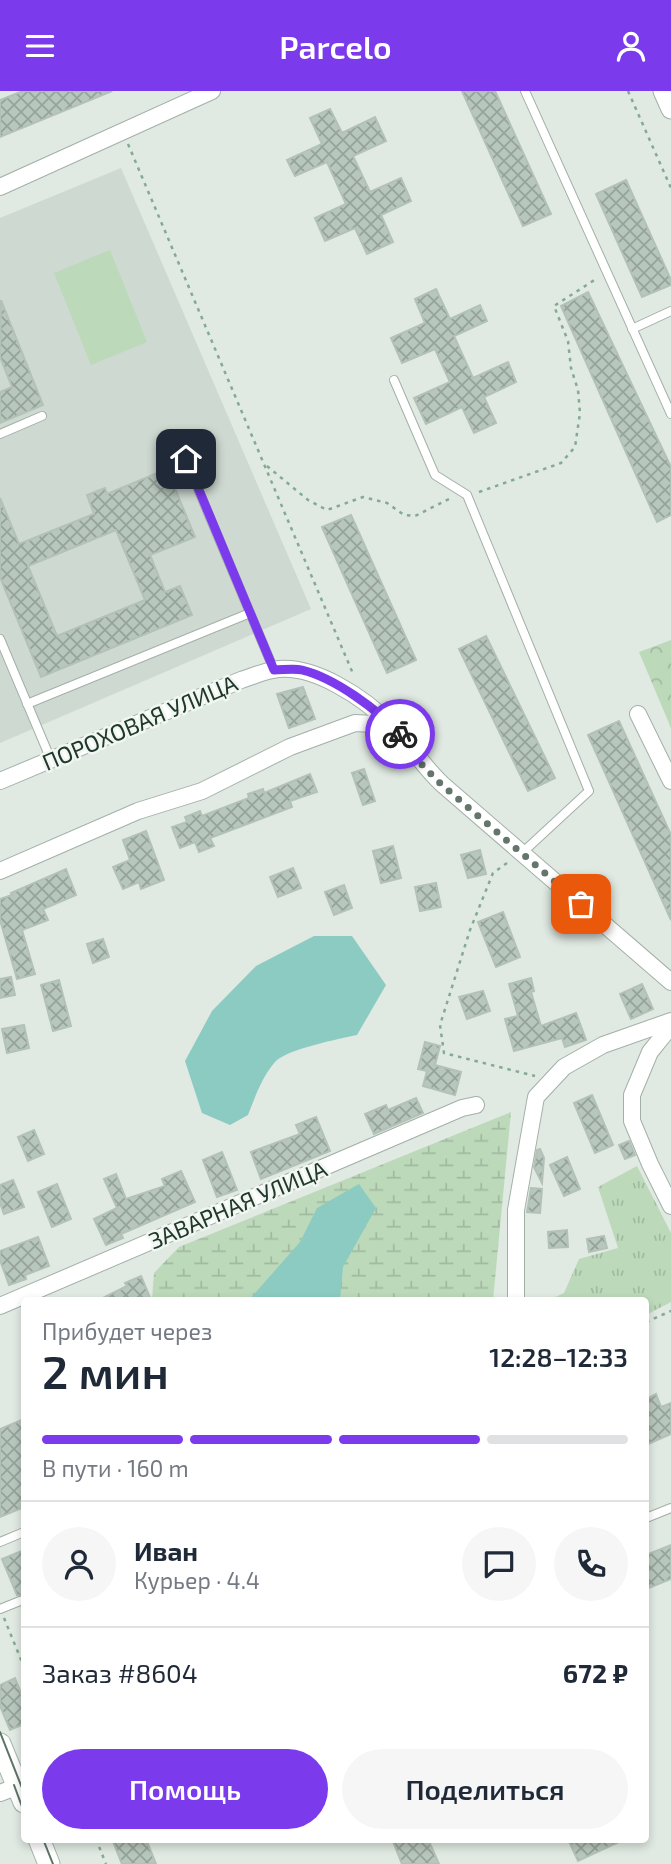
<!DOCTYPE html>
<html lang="ru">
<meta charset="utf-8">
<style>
:root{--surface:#fff;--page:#f6f6f7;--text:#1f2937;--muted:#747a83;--line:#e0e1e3;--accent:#7c3aed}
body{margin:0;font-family:"Exo 2",sans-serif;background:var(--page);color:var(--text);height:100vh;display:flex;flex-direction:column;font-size:26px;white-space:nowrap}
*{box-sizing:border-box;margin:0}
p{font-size:23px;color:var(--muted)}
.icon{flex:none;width:38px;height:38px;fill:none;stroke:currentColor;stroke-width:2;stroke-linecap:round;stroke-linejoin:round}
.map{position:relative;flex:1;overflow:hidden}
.side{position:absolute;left:21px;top:1206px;width:628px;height:546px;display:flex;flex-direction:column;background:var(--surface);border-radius:7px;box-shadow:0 4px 10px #0003}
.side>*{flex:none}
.pin{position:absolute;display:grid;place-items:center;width:60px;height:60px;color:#fff;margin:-30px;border-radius:14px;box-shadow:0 4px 10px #0006}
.courier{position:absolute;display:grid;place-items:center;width:70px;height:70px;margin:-35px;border:5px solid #7c3aed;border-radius:50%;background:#fff;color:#222;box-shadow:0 2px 9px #0007}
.headline em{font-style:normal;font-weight:600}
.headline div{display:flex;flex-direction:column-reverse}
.headline{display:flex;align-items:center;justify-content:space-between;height:119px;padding:0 21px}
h1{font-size:46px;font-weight:600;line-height:52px}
.bar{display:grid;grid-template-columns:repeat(4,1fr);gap:10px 7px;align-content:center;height:84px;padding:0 21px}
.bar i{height:9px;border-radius:5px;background:var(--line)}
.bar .current{background:var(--accent)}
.bar p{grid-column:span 4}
.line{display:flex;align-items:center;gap:18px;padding:0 21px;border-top:2px solid var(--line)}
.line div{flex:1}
.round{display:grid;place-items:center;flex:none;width:74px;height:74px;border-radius:37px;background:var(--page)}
.primary-button{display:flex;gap:14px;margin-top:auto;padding:14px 21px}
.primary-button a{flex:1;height:80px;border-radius:42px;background:var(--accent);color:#fff;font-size:28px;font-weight:600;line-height:80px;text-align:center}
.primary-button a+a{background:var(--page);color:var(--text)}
header{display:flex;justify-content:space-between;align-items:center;height:91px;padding:0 21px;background:var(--accent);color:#fff;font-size:32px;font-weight:600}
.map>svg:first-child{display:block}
.built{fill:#ced9d1}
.grass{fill:url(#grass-tufts)}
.wetland{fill:url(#wetland-marsh)}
.park{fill:url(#park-crowns)}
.garden{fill:#bcd9ba}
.water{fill:#8ccbc1}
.building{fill:url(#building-cross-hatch);stroke:#b3c2b7;stroke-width:2;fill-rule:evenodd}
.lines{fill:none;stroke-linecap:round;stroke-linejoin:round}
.service-casing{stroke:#a3b0a7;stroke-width:10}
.minor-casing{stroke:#a3b0a7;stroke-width:18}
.tertiary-casing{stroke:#a3b0a7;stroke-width:21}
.secondary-casing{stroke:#a2b7aa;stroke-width:23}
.path{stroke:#83ab92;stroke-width:2.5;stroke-dasharray:3.5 5;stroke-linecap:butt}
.service{stroke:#fff;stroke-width:8}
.minor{stroke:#fff;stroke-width:16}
.tertiary{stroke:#fff;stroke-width:19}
.secondary{stroke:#fff;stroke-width:21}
.tram{stroke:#5c7466;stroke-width:2}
.done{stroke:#64766b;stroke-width:7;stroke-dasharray:0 12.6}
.route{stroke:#7c3aed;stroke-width:9}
.labels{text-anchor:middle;stroke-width:5;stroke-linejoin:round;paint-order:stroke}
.street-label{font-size:23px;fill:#22382b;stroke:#f0f6f1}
</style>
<header><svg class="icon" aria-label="menu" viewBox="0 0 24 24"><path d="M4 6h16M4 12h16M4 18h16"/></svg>Parcelo<svg class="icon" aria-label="person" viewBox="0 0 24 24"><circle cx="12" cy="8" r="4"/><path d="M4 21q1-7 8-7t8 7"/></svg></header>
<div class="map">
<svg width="671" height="1773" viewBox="0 0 671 1773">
<defs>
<pattern id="grass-tufts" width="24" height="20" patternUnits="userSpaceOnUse" patternTransform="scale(1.75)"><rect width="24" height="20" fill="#bcd9ba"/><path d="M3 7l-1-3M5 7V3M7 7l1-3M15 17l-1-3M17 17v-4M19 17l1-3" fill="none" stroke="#a1bba0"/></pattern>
<pattern id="wetland-marsh" width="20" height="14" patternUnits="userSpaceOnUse" patternTransform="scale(1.75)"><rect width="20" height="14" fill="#bcd9ba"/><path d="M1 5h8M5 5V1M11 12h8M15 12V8" fill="none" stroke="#a1bba0"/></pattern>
<pattern id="park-crowns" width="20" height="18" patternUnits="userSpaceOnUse" patternTransform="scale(1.75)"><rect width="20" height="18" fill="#bcd9ba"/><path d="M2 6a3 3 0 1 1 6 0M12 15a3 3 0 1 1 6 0" fill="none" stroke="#a1bba0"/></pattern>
<pattern id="building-cross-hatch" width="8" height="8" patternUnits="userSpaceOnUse" patternTransform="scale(1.75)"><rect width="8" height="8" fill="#b8c7bd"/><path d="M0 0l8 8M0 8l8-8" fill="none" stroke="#95a39a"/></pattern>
</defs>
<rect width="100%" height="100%" fill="#e0e9e2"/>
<polygon class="built" points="121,77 311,518 0,652 0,127"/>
<polygon class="grass" points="637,1075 671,1142 671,1211 646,1224 646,1209 549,1209 564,1202 579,1168 618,1157 598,1096"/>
<polygon class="wetland" points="511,1021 493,1209 152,1209 154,1182 179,1156"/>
<polygon class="park" points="671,549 671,637 639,561"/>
<polygon class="garden" points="110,159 147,251 91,274 54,182"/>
<g class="water">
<path d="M314,845H352L386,894L357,944C339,948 287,958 275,971C262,986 255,1006 248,1024L230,1034L202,1022L185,970L212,920L256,875Z"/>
<polygon points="359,1093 376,1117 343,1176 340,1209 249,1209 300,1151 317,1117"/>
</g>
<g class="building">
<polygon points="23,0 112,0 0,46 0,9"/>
<polygon points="462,0 495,0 551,123 523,135"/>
<polygon points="330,18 342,42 375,26 386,50 353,65 370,101 401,87 411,110 381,124 393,151 367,163 355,137 325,150 315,127 346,113 327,71 295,85 287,69 322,53 310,27"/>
<polygon points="626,89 671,189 671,194 642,206 596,103"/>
<polygon points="436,198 450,228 480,214 487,230 454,245 473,287 508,271 516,291 484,306 496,332 474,342 462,316 426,333 414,307 450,291 435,258 402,272 391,247 425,232 415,208"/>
<polygon points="588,201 671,376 671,424 657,431 561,215"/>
<polygon points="1,209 43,314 0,332 0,301 12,296 0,266"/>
<path d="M167,378L195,446L150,464L165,501L180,495L192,524L41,586L0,486V407L19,453L94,423L87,404L105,397L107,403ZM116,439L145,509L57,545L28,475Z"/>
<polygon points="351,424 416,569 387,582 322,436"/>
<polygon points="486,545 555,687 528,700 459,558"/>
<polygon points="303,596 315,628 289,637 277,603"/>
<polygon points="619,630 671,744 671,829 588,644"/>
<polygon points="364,678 375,710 363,714 352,682"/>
<polygon points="310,683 317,701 290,710 292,716 210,747 214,755 199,761 195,751 180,757 172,736 187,731 185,726 200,720 202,725 249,707 248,703 263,698 264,702"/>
<polygon points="146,740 164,789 141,798 139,791 123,798 113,776 130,769 123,749"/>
<polygon points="393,755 401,787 381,792 373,760"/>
<polygon points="480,759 486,783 468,787 461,764"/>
<polygon points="293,777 301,797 278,806 270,786"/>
<polygon points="66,778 76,804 43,818 48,829 22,839 35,883 17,888 0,829 0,808 12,804 11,802"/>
<polygon points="436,792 441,816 420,820 415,796"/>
<polygon points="344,794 352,817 334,824 325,801"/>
<polygon points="503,821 520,866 496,876 478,831"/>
<polygon points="103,848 109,866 93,872 87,853"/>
<polygon points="11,886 15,904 0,907 0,888"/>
<polygon points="531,887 534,900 531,901 541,935 576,922 586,949 565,956 562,947 514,960 505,928 518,925 509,893"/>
<polygon points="59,889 71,935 53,940 41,894"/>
<polygon points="642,893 653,918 631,928 620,903"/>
<polygon points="483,900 490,920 467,928 459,906"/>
<polygon points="24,934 29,957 7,962 2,938"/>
<polygon points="425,951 440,955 435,974 461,981 455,1004 423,995 427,980 418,978"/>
<polygon points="592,1004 613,1054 595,1062 574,1012"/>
<polygon points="416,1007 423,1022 374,1043 365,1023 386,1014 388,1019"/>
<polygon points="316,1026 330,1060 261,1088 251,1061 300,1043 296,1034"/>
<polygon points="34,1039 44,1063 28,1070 18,1046"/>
<polygon points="629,1050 635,1064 625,1068 619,1054"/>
<polygon points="540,1058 544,1067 542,1092 534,1076 537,1059"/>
<polygon points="222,1061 237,1099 217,1106 203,1069"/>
<polygon points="567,1066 580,1098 564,1105 550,1074"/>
<polygon points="181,1080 195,1111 121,1143 123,1147 106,1154 94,1128 117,1117 104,1088 116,1083 126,1108 165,1095 162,1088"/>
<polygon points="13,1089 24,1116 4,1123 0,1112 0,1094"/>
<polygon points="57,1093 71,1128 52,1136 38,1101"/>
<polygon points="531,1097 542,1098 540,1122 527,1121"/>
<polygon points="567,1139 568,1156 549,1157 548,1141"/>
<polygon points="604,1145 607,1157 589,1161 587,1148"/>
<polygon points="38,1146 49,1175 25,1184 26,1188 9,1194 0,1169 0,1160"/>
<polygon points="141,1185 151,1209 99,1209 127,1195 125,1192"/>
<polygon points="656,1303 661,1316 671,1312 671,1343 646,1354 646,1308"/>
<polygon points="24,1328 24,1416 0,1426 0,1338"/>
<polygon points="671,1454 671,1488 646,1498 646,1464"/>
<polygon points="24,1459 24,1505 17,1504 2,1468"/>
<polygon points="15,1587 24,1610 24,1633 10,1639 0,1615 0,1594"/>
<polygon points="112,1748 146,1748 156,1773 122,1773"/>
<polygon points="392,1748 428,1748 439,1773 402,1773"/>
<polygon points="568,1748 625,1748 578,1770"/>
</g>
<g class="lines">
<g class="service-casing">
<g id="service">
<polyline points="525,0 671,323"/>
<polyline points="632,238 671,220"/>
<polyline points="394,289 435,384 467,404 589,700 522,762"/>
<polyline points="0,343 42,325"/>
<polyline points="175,343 274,579"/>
<polyline points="0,548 51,669"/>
<polyline points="27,613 250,522"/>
<polyline points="646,1427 671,1417"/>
<polyline points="0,1451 24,1441"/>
<polyline points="0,1518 20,1510"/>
</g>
</g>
<g class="minor-casing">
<g id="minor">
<polyline points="0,96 212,0"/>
<polyline points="638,623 671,690"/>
<path d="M0,690L241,589C251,586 262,581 273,579C312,571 366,608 392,635C410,654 423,675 442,693L671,891"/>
<polyline points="0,780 138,720 202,700 290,656 355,632 392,634"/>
<polyline points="671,935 650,961 632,1004 632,1030 650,1073 671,1115"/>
<polyline points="516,1209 516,1119 536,1006 564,976 603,954 671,930"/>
<polyline points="0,1215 462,1017 476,1014"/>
<polyline points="0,1702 18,1695"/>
</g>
</g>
<g class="tertiary-casing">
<polyline id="tertiary" points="663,0 671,18"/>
</g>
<g class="secondary-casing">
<g id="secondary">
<polyline points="0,1653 24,1711"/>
<polyline points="39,1748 49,1773"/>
</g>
</g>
<g class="path">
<polyline points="628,0 671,97"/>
<polyline points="128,53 354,585"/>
<polyline points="267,375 308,409 327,419 363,406 387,412 404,424 415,425 449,408"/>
<polyline points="479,401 561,372 575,356 580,322 578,299 571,277 568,250 554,215 596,188"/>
<polyline points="507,772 493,782 470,839 440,934 444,962 535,985"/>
<polyline points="646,1231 671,1220"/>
<polyline points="4,1527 24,1576"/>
<polyline points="96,1748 106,1773"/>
</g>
<use href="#service" class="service"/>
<use href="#minor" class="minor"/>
<use href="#tertiary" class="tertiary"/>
<use href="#secondary" class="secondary"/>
<g class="tram">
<polyline points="0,1641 24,1702"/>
<polyline points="14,1694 24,1721"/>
<polyline points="43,1748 53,1773"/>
</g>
</g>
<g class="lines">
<polyline class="done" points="400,643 423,675 442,694 581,813"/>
<path class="route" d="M186,368L274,579C283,579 294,577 302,579C335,587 378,619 400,643"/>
</g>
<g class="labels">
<g class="street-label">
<text transform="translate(140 632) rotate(-23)" y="8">ПОРОХОВАЯ УЛИЦА</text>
<text transform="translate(238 1114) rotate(-23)" y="8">ЗАВАРНАЯ УЛИЦА</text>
</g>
</g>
</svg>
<div class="pin" style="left:581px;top:813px;background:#ea580c"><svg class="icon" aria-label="bag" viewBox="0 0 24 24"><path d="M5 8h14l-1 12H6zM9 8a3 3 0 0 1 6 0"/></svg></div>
<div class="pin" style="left:186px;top:368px;background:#1f2937"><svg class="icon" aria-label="home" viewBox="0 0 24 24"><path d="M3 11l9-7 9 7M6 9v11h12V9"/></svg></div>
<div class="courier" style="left:400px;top:643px"><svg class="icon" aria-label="bike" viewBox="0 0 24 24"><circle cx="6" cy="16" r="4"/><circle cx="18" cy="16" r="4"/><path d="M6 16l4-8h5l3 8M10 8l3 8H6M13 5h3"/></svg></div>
<section class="side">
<div class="headline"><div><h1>2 мин</h1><p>Прибудет через</p></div><em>12:28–12:33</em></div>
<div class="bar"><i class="current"></i><i class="current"></i><i class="current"></i><i></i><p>В пути · 160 m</p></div>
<div class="line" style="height:126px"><a class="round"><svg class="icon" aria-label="person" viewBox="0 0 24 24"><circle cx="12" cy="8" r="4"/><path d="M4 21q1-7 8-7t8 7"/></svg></a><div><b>Иван</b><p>Курьер · 4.4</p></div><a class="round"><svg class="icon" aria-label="chat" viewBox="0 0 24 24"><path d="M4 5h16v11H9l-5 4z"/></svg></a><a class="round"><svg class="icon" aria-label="phone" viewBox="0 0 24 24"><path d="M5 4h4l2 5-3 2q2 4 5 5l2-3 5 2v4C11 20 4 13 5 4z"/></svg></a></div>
<div class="line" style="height:91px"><div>Заказ #8604</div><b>672 ₽</b></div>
<div class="primary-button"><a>Помощь</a><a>Поделиться</a></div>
</section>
</div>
